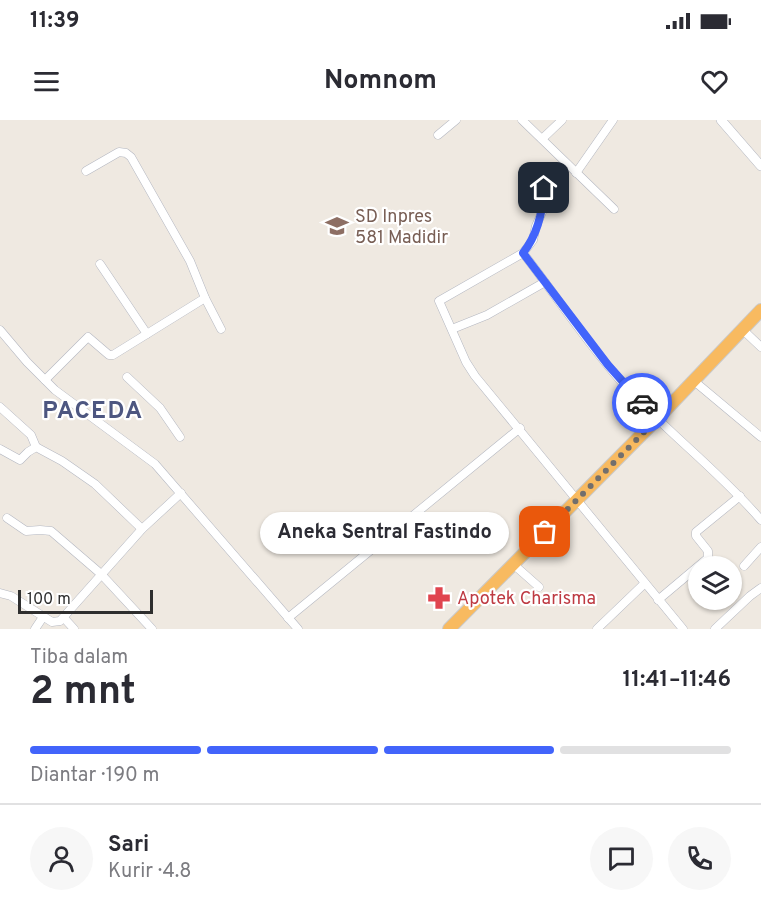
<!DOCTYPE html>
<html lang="id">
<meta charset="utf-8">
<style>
:root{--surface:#fff;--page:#f7f7f7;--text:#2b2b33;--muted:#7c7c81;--line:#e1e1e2;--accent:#4264fb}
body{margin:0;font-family:Overpass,sans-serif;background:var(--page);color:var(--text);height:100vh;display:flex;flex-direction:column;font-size:22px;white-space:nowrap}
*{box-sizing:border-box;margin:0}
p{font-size:20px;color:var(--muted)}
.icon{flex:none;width:33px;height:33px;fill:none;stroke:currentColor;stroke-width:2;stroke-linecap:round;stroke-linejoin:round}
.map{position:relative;height:509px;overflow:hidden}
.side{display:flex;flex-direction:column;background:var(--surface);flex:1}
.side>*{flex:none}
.fabs{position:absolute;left:688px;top:436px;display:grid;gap:12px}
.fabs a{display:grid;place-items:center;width:54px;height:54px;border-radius:50%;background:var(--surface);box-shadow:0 2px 4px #0004;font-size:30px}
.scale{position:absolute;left:18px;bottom:15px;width:135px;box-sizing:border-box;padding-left:6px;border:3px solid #2e2e2e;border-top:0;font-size:16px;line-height:21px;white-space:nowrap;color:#2e2e2e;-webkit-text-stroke:4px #fff;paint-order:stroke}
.pin{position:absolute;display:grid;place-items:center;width:51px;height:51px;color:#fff;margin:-26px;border-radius:12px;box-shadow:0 3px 9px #0006}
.courier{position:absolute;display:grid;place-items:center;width:60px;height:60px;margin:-30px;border:4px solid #4264fb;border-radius:50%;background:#fff;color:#222;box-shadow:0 2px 8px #0007}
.bubble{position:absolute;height:42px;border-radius:21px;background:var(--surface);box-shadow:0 2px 4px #0004;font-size:20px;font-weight:700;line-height:42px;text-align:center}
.summary em{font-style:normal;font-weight:700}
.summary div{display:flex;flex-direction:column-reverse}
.summary{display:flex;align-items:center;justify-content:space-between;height:102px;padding:0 30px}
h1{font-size:39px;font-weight:700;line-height:45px}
.bar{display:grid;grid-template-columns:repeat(4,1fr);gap:9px 6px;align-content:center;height:72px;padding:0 30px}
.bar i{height:8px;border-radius:4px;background:var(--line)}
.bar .selected{background:var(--accent)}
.bar p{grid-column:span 4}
.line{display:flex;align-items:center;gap:15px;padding:0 30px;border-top:2px solid var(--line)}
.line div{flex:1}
.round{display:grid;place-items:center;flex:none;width:63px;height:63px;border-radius:32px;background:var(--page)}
.status{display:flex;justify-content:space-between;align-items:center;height:42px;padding:0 30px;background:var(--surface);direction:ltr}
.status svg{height:16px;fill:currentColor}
header{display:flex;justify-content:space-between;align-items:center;height:78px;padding:0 30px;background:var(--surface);font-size:27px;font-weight:700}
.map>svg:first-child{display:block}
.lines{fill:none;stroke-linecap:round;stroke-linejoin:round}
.minor-casing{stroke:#b4b7c1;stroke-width:9}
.tertiary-casing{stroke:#b4b7c1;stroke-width:10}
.trunk-casing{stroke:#c9c9c9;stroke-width:14}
.minor{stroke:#fff;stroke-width:8}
.tertiary{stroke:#fff;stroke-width:9}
.trunk{stroke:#f8ba60;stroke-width:12}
.done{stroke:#726f6d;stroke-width:6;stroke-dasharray:0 10.8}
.route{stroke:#4264fb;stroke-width:8}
.labels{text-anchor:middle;stroke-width:4.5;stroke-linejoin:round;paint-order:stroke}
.education-label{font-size:18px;fill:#785e54;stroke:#fff;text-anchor:start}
.health-label{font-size:18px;fill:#be3a42;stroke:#fff;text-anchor:start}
.district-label{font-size:24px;font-weight:bold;letter-spacing:1.5px;fill:#4d5680;stroke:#fff}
</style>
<div class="status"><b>11:39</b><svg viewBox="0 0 49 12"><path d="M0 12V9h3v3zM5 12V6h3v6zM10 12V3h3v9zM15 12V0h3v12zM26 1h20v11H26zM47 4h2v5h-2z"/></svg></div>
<header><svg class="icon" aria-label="menu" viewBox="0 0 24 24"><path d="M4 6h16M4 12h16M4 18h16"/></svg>Nomnom<svg class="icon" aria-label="heart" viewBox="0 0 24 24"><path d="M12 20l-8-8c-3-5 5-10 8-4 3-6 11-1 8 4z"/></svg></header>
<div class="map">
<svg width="761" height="509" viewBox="0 0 761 509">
<rect width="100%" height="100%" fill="#efe9e1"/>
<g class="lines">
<g class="minor-casing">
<g id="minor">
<polyline points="522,0 614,89"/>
<polyline points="438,15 456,0"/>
<polyline points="542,19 562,0"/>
<polyline points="567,44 545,64 543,90 536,106 533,120 523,133 439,181 466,242 475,256 683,509"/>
<polyline points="86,51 119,32 126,33 131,37 190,141 205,178 221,209"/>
<polyline points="576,53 613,0"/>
<path d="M523,133C558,178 589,226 627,268C669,314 720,352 761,400"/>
<polyline points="100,144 147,214"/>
<polyline points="452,209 487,195 545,162"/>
<polyline points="0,210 27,242 55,270 155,344 298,509"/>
<polyline points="743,210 761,227"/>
<polyline points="127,257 160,288 180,317"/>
<polyline points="45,260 88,217 109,235 113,235 205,178"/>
<polyline points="694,261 761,317"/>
<polyline points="0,287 31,315 36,327"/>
<polyline points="0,329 20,340 28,332 36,327 62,341 95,364 142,409"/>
<polyline points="7,398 26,411 40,410 51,411 101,454 152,509"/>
<polyline points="513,444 539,467"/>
<polyline points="744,446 761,427"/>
<polyline points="0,473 11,476 52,502 60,501 142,409 181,373"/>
<polyline points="658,480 708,438 708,431 696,416 696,412 740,376"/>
<polyline points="64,498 74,509"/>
<polyline points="288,498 520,308"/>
<polyline points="35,509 43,497"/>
<polyline points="597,509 645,463"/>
<polyline points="715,509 750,476 761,468"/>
</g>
</g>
<g class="tertiary-casing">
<polyline id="tertiary" points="721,0 761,46"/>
</g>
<g class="trunk-casing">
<polyline id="trunk" points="449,509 658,298 761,190"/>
</g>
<use href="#minor" class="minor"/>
<use href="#tertiary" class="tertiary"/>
<use href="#trunk" class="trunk"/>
</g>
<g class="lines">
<polyline class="done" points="545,412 658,298 642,283"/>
<path class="route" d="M544,68C543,91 538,114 523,133L608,245L642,283"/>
</g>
<defs>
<g id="school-bare" transform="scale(1.8)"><path d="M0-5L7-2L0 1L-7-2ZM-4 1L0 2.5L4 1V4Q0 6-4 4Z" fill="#8d6e63" stroke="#fff" stroke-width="2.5" paint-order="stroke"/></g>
<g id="pharmacy-bare" transform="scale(1.8)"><path d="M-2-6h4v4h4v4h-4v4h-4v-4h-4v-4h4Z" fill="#e0444e" stroke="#fff" stroke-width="2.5" paint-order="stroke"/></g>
</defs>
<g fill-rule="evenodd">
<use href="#school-bare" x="337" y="106"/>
<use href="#pharmacy-bare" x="439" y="478"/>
</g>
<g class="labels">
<g class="education-label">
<text x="355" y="102">SD Inpres<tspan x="355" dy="21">581 Madidir</tspan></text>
</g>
<g class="health-label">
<text x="457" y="484">Apotek Charisma</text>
</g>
<g class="district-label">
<text x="93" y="298">PACEDA</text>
</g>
</g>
</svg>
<div class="fabs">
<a><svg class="icon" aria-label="layers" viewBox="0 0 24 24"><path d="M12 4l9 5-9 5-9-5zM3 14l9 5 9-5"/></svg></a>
</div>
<div class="scale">100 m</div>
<div class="pin" style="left:545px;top:412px;background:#ea580c"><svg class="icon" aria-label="bag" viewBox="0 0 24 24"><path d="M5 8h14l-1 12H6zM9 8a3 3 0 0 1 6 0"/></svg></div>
<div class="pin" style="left:544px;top:68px;background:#1f2937"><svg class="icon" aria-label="home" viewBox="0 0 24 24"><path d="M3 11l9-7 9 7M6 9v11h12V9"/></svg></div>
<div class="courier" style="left:642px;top:283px"><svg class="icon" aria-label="car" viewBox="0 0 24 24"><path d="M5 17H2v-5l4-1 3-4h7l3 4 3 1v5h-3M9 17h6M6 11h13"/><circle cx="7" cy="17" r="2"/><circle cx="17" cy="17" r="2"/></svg></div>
<div class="bubble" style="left:260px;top:392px;width:249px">Aneka Sentral Fastindo</div>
</div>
<section class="side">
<div class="summary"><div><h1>2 mnt</h1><p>Tiba dalam</p></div><em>11:41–11:46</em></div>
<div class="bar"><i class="selected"></i><i class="selected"></i><i class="selected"></i><i></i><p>Diantar · 190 m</p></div>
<div class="line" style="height:108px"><a class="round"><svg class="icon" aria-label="person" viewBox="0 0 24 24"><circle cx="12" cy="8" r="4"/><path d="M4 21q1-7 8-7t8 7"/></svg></a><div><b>Sari</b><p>Kurir · 4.8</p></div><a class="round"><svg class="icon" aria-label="chat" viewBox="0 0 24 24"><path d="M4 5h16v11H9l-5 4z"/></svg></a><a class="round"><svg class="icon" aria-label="phone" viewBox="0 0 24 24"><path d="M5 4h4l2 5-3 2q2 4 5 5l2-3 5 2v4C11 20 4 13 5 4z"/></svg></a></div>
</section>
